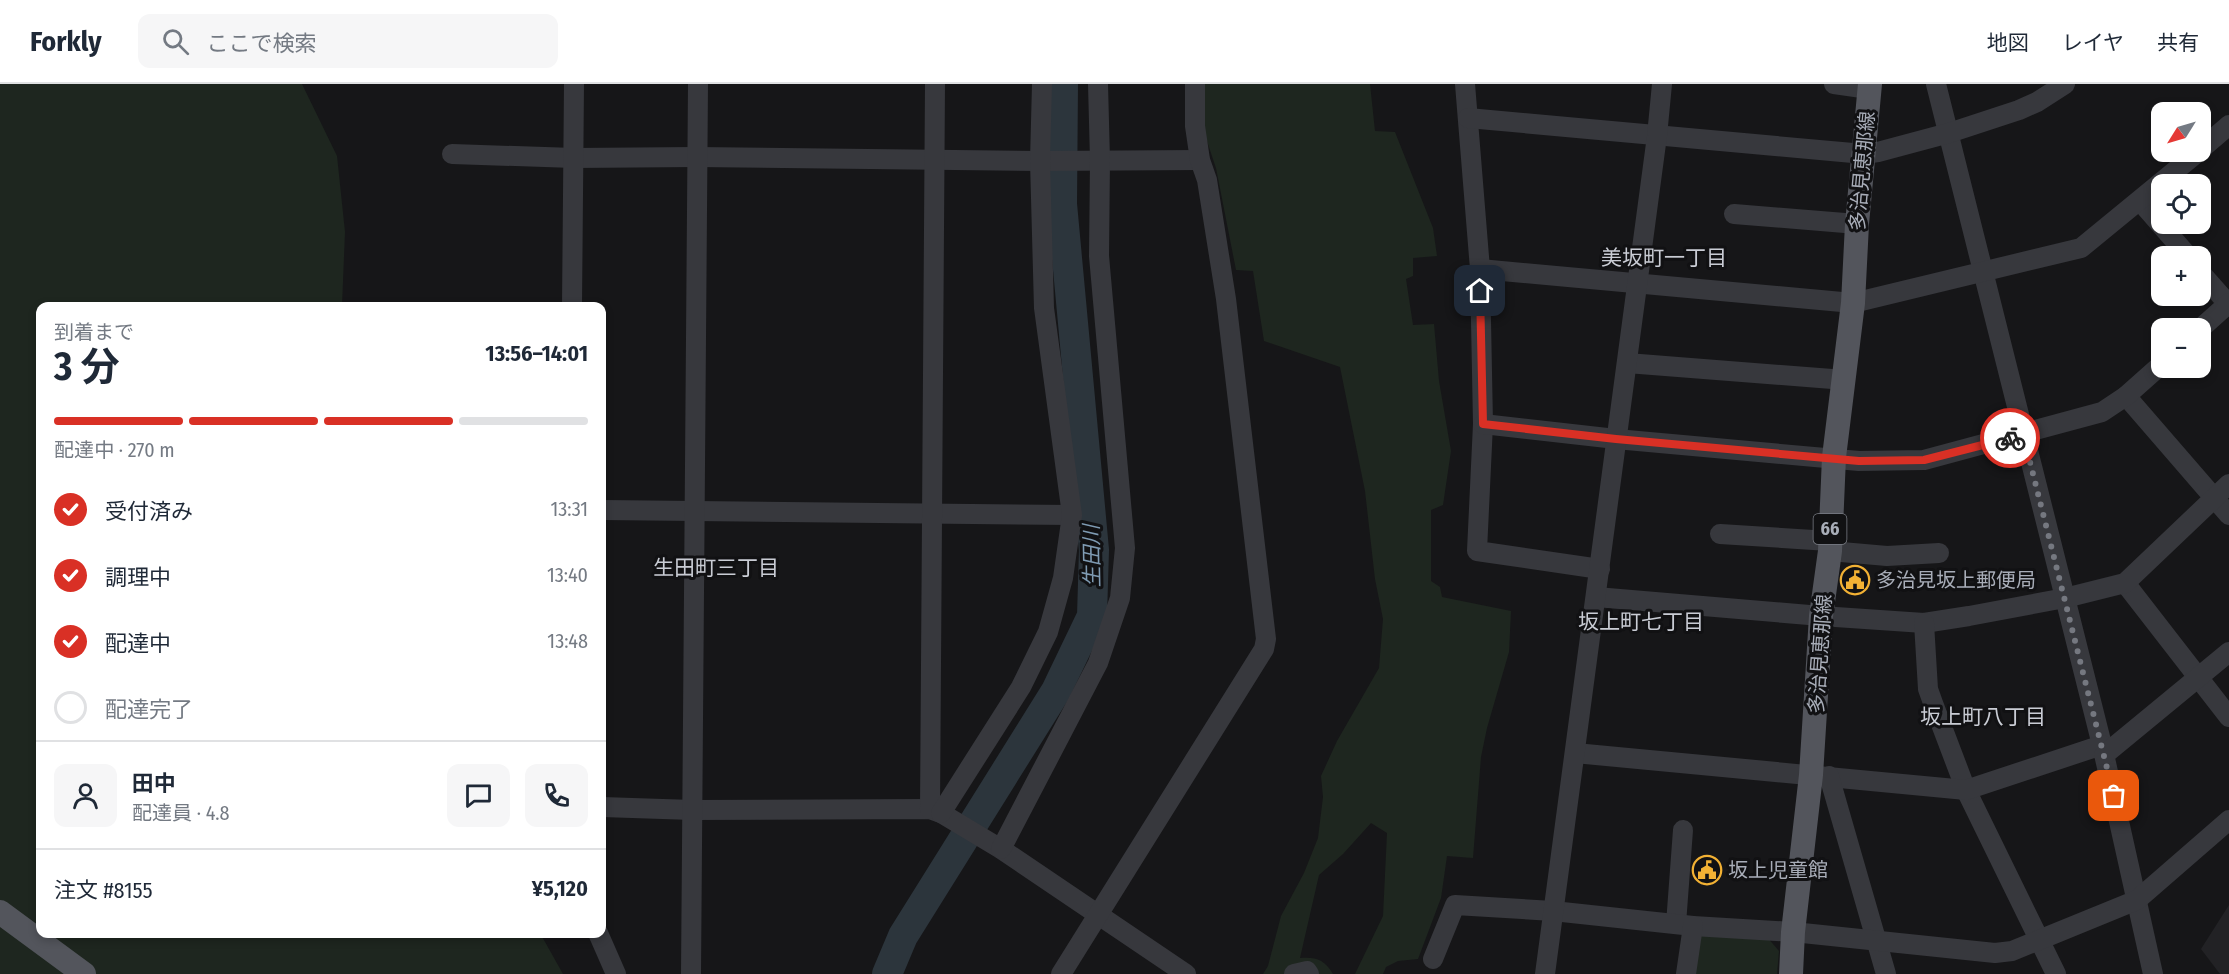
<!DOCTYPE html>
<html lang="ja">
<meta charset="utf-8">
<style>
:root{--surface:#fff;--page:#f6f6f7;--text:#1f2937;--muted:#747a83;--line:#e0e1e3;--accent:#d93025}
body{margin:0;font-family:"Fira Sans Condensed","Noto Sans JP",sans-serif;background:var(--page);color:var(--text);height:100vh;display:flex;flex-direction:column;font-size:22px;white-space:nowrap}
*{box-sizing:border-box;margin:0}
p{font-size:20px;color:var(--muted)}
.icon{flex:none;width:33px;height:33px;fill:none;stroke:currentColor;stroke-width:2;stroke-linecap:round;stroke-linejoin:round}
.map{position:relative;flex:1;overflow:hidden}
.drawer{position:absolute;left:36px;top:218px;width:570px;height:636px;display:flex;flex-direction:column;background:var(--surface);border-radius:12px;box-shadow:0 3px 9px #0003}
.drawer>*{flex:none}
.needle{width:39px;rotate:233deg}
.tools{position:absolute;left:2151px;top:18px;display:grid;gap:12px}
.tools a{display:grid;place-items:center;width:60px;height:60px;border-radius:12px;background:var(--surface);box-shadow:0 3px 9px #0003;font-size:30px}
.pin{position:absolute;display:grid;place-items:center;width:51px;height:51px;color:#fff;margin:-26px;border-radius:12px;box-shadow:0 3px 9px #0006}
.courier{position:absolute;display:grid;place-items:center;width:60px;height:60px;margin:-30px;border:4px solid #d93025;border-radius:50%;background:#fff;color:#222;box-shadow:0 2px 8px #0007}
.head em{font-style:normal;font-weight:700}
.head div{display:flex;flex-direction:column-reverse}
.head{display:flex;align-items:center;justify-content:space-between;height:102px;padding:0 18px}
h1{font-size:39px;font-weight:700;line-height:45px}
.bar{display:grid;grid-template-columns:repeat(4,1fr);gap:9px 6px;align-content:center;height:72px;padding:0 18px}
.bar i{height:8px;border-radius:4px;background:var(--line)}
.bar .on{background:var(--accent)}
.bar p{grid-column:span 4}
.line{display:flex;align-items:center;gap:15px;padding:0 18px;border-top:2px solid var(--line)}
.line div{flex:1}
.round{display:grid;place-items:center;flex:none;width:63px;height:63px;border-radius:12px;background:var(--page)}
ol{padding:0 18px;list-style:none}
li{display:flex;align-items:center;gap:18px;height:66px}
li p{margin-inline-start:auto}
li .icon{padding:6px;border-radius:50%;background:var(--accent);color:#fff;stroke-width:4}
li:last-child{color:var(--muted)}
li i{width:33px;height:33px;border:3px solid var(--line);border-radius:50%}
header{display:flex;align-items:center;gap:36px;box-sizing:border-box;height:84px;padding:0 30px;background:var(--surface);border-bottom:2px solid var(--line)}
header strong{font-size:28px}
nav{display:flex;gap:33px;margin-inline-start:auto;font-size:21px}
.search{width:420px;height:54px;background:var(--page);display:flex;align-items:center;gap:15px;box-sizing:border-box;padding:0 21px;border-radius:12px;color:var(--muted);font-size:22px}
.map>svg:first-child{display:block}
.built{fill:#222225}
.green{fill:#1e261f}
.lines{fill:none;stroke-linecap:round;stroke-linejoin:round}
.river{stroke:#2c353c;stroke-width:30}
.minor{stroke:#37383d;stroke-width:20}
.major{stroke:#53555c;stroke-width:24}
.done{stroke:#757880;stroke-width:6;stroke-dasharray:0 10.8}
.route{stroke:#d93025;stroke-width:8}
.labels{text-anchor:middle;stroke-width:6;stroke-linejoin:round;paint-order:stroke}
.shield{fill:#111113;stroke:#7b7e86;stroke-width:1.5}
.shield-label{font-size:18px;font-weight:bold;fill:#a8adb8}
.street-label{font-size:20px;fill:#a8adb8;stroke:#111113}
.poi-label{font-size:20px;fill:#a8adb8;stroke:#111113;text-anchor:start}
.neighbourhood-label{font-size:21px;fill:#c9ccd4;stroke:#111113}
.water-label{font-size:21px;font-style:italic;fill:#7f9bb3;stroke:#111113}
</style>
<header>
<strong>Forkly</strong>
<div class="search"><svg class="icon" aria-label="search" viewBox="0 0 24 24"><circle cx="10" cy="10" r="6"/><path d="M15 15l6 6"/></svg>ここで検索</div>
<nav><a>地図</a><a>レイヤ</a><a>共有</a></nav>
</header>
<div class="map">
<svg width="2229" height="890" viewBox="0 0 2229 890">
<rect width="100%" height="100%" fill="#161618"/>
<polygon class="built" points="2229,821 2229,890 2220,890 2201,865"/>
<g class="green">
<polygon points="0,0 302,0 337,72 345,148 342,222 40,222 40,849 540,849 563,890 0,890"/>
<path d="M1204,0H1370L1375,47L1395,48L1433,144L1437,172L1413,174V192L1406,195L1413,241L1434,240L1439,297L1451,367L1443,421L1431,426V497L1440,503L1442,513L1511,527L1509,568L1487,644L1481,673L1473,774L1447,772L1441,814L1418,875L1398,877L1386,883L1383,890H1355L1383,832L1387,749L1371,739L1343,770L1319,791L1300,874C1316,873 1324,875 1333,890H1263L1268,882L1281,832L1304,789L1318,754L1323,713L1321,692L1337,657L1379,584L1383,535L1375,495L1365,407L1340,283L1264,257L1253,187L1236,186L1216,84L1204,48Z"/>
<polygon points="1701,849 1766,852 1779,867 1777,890 1695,890"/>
</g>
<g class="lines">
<polyline class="river" points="887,890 903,852 1056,607 1092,532 1094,466 1062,120 1063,0"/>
<g class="minor">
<polyline points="1465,0 1480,185 1483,340 1477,467 1600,485"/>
<polyline points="1834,0 1869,5"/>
<polyline points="1936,0 2102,661 2153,890"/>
<polyline points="1468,34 1864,70 1878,68 1949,49 2019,26 2037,18 2065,0"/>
<polyline points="2200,66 2229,41"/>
<polyline points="452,70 574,74 696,73 1040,77 1200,76"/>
<polyline points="2140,117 2188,172"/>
<polyline points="1734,130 1857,140"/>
<polyline points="1480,185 1853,219 2081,164 2198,68"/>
<polyline points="2200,188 2229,221"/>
<polyline points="572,222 574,0"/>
<polyline points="2200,245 2229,219"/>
<polyline points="1627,279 1845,296"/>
<polyline points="2126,312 2229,431"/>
<polyline points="1483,340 1616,355 1859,377 1924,376 2102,328 2126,312 2162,280"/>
<polyline points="602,426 1072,431"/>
<polyline points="1720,450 1829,457"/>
<polyline points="1830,467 1887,472 1939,469"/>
<polyline points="2125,499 2229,633"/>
<polyline points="1596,513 1821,532 1924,539 1969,532 2065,514 2125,499 2229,400"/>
<polyline points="1924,539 1928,605 1933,619 1966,706 2056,890"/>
<polyline points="1575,669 1966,706 2102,661"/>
<polyline points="2104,671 2229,568"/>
<polyline points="1829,692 1886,890"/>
<polyline points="602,723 693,726 930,725 941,729 1001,765 1186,890"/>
<polyline points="930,725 935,0"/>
<polyline points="941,729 1021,603 1048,548 1063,494 1072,431 1044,224 1040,77 1042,0"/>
<polyline points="1001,765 1098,579 1120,514 1125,464 1099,172 1100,76 1098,0"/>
<polyline points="1676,840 1683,746"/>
<polyline points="598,849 616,890"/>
<polyline points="1433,875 1455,821 1553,827 1693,842 1793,848 1995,869 2012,867 2137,816 2229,736"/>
<polyline points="691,890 698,0"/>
<polyline points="1061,890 1264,565 1266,555 1226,215 1207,96 1200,76 1195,42 1195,0"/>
<polyline points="1294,890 1307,887 1309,890"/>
<polyline points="1545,890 1657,52 1662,0"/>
<polyline points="1686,890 1693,842"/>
</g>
<g class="major">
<polyline points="0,828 84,890"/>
<polyline points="1791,890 1793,848 1811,691 1821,532 1830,467 1834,373 1853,219 1857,140 1870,0"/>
</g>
</g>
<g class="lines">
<polyline class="done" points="2010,354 2023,350 2114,712"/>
<polyline class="route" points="1480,207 1483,340 1616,355 1859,377 1924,376 2010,354"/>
</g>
<defs>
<g id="civic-ring" transform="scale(1.5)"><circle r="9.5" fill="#111113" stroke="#f2b134" stroke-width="1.5"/><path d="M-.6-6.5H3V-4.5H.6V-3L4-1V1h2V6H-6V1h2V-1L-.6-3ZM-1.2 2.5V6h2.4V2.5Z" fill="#f2b134"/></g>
</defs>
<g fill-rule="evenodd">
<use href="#civic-ring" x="1855" y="496"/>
<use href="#civic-ring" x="1707" y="786"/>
</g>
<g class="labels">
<rect class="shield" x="1813.5" y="430" width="33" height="30" rx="4.5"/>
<g class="shield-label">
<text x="1830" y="451">66</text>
</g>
<g class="street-label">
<text transform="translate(1862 87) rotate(-85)" y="7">多治見恵那線</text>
<text transform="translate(1820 570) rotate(-86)" y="7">多治見恵那線</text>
</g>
<g class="poi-label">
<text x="1876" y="503">多治見坂上郵便局</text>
<text x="1728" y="793">坂上児童館</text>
</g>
<g class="neighbourhood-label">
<text x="1664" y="181">美坂町一丁目</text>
<text x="716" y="491">生田町三丁目</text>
<text x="1641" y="545">坂上町七丁目</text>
<text x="1983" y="640">坂上町八丁目</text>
</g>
<g class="water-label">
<text transform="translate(1092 472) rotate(-91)" y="7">生田川</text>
</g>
</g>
</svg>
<div class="tools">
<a><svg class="needle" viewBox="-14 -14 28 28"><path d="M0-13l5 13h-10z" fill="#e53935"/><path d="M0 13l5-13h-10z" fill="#747a83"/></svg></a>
<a><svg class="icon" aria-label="locate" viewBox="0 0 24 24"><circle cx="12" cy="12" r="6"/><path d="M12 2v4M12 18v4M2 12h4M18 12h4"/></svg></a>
<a>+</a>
<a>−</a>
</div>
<div class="pin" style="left:2114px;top:712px;background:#ea580c"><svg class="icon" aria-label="bag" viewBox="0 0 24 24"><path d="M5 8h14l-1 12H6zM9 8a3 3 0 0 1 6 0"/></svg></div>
<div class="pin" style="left:1480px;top:207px;background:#1f2937"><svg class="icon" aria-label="home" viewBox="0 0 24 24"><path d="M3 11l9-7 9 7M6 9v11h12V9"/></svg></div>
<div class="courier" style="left:2010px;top:354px"><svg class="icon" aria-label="bike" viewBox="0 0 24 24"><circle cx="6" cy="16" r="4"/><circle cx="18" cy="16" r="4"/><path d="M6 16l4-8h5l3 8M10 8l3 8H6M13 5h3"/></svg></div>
<section class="drawer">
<div class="head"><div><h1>3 分</h1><p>到着まで</p></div><em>13:56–14:01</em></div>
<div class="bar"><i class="on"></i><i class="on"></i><i class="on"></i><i></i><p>配達中 · 270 m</p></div>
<ol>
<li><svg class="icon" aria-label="check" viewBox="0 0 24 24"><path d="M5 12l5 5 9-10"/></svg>受付済み<p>13:31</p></li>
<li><svg class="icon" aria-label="check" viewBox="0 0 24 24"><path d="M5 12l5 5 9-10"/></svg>調理中<p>13:40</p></li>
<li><svg class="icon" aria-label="check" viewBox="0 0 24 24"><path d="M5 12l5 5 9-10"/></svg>配達中<p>13:48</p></li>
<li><i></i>配達完了</li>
</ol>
<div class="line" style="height:108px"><a class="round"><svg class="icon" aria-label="person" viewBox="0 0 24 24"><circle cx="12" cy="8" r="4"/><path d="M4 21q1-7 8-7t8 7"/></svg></a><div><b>田中</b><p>配達員 · 4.8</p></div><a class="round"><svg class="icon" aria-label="chat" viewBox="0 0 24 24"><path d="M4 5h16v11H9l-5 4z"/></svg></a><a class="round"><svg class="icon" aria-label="phone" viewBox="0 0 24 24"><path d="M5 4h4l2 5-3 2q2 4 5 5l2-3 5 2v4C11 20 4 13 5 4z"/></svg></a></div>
<div class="line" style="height:78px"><div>注文 #8155</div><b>¥5,120</b></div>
</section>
</div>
